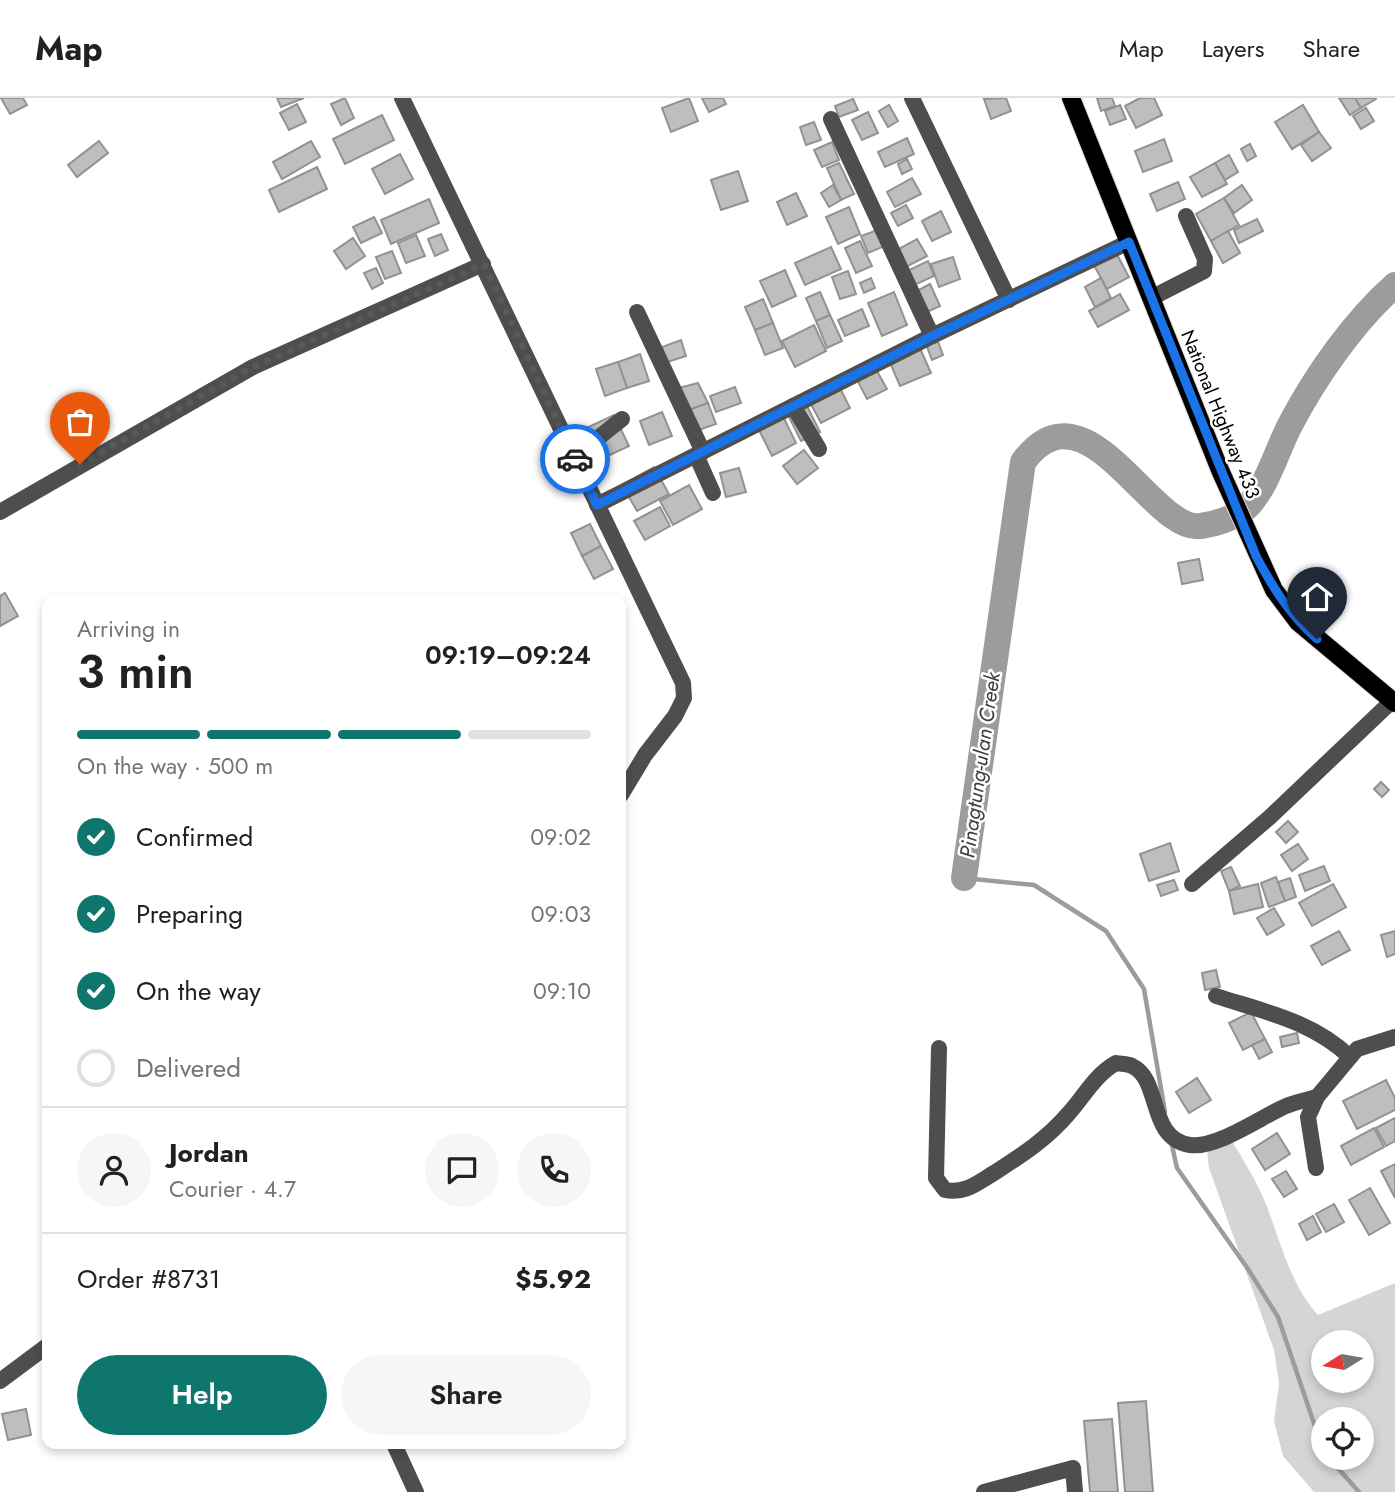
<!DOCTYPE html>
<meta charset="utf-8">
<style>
:root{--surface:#fff;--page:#f6f6f6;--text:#202124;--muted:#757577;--line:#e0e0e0;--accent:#0f766e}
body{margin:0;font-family:Jost,sans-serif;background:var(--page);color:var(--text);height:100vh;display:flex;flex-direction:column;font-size:26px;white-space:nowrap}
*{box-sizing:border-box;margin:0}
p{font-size:23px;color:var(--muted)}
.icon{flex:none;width:38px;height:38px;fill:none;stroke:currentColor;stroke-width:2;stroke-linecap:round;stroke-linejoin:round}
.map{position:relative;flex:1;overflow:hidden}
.side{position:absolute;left:42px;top:497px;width:584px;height:854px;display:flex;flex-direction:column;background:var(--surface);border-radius:14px;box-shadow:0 4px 10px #0003}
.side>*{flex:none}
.needle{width:46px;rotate:259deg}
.tools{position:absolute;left:1311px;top:1232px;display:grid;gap:14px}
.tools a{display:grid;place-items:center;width:63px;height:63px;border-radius:50%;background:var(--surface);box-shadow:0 4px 10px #0003;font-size:35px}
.pin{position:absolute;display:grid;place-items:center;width:60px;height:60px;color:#fff;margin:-72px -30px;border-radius:50% 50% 50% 0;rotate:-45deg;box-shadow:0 0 7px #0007}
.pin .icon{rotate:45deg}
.courier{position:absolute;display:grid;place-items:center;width:70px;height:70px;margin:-35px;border:5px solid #1a73e8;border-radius:50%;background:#fff;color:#222;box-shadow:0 2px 9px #0007}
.headline em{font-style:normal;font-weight:600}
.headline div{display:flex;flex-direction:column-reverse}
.headline{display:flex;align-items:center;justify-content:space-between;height:119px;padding:0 35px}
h1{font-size:46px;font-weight:600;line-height:52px}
.bar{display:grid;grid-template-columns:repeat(4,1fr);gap:10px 7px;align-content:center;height:84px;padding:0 35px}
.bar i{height:9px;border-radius:5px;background:var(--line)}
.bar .selected{background:var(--accent)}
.bar p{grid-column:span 4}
.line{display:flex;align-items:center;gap:18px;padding:0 35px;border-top:2px solid var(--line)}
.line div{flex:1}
.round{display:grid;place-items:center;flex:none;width:74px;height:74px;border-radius:37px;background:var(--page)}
ol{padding:0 35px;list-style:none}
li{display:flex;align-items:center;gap:21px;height:77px}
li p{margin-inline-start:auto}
li .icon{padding:7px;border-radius:50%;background:var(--accent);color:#fff;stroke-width:4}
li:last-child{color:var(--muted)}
li i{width:38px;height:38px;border:4px solid var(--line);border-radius:50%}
.cta{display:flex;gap:14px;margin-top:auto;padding:14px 35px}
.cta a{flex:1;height:80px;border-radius:42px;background:var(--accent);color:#fff;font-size:28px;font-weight:600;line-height:80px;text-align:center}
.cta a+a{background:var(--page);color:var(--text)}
header{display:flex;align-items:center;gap:42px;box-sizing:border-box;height:98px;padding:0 35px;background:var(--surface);border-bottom:2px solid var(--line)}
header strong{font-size:33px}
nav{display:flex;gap:38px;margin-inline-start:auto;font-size:24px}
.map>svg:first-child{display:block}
.green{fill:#d5d5d5;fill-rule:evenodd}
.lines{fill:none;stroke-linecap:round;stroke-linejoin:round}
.stream{stroke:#9c9c9c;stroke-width:4.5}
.river{stroke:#9c9c9c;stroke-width:26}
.building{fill:#bebebe;stroke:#929292;stroke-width:2}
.major-casing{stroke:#dbdbdb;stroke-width:20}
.minor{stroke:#4e4e4e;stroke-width:16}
.major{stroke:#000;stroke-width:18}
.done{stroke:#595959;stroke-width:7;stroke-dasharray:0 12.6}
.route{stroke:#1a73e8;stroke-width:9}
.labels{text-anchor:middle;stroke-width:5;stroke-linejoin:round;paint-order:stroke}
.street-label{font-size:19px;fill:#000;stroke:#fff}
.water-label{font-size:21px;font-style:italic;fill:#3d3d3d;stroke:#fff}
</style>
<header>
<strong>Map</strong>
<nav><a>Map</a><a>Layers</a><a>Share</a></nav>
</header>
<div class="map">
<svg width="1395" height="1394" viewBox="0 0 1395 1394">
<rect width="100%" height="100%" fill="#fff"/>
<path class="green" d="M1231,1041C1242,1060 1254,1079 1263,1099C1280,1139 1288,1184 1318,1217L1395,1185V1394H1314L1283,1358L1274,1323L1279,1286L1274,1252L1209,1070L1207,1051ZM1323,1244H1362V1283H1323ZM1323,1321H1362V1360H1323Z"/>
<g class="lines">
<g class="stream">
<polyline points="964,780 1034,787 1106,833 1144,891 1165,1014"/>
<polyline points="1171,1043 1177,1070 1248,1171 1278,1219 1323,1352"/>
<polyline points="1329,1360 1359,1394"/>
</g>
<path class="river" d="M964,780L1023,364C1086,278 1152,436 1201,428C1216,426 1238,419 1249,407C1268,386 1277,352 1290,327C1315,279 1354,223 1395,187"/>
</g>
<g class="building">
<polygon points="1,0 23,0 27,7 10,16"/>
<polygon points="277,0 304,0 281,9"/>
<polygon points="345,0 354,20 341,27 331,6"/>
<polygon points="689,0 698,23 671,34 662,10"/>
<polygon points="702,0 723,0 726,6 709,14"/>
<polygon points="1006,0 1011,13 991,21 984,1"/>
<polygon points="1097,0 1112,0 1115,8 1101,13"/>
<polygon points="1140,0 1154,0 1162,17 1136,30 1125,8"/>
<polygon points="1339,0 1355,0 1361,10 1350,17"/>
<polygon points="1355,0 1376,0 1376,1 1361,10"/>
<polygon points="853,1 858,12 839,19 835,8"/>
<polygon points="297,6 306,24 289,32 280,15"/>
<polygon points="889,7 898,23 888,29 879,13"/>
<polygon points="1120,7 1126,21 1110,27 1105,13"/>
<polygon points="1303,7 1319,34 1292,51 1275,24"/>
<polygon points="1366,10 1374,23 1361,31 1353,18"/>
<polygon points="868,14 878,35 862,42 852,22"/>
<polygon points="382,17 394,42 345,66 333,41"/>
<polygon points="814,24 821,42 806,47 800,29"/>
<polygon points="1319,34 1331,50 1312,63 1301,47"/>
<polygon points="907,40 914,56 885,69 878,54"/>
<polygon points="1164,41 1172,63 1143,74 1135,53"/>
<polygon points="99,43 108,55 77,79 68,67"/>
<polygon points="311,43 320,59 282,81 273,64"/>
<polygon points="832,44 839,62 822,69 814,52"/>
<polygon points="1250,46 1256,58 1247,63 1241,51"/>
<polygon points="400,56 413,81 385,96 372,71"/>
<polygon points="1229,57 1238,74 1225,82 1215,65"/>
<polygon points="907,61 912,71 902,76 898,66"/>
<polygon points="839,65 854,96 841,102 827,70"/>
<polygon points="1215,65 1227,86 1202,99 1190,79"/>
<polygon points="317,69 327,91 279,114 269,92"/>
<polygon points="738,73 748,103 721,112 711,82"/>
<polygon points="912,80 921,96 895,109 887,94"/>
<polygon points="1178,84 1185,101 1157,113 1150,96"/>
<polygon points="833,87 841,102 829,109 821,95"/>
<polygon points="1242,87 1252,102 1234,115 1224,100"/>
<polygon points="796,95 807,118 787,127 777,104"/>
<polygon points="1224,100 1239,127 1211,143 1196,116"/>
<polygon points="429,101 439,125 391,146 381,122"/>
<polygon points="906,107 913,120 898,128 891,115"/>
<polygon points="849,109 860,136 838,146 826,119"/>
<polygon points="941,113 951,134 932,143 922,123"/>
<polygon points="374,119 382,135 361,145 353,129"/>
<polygon points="1257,121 1263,133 1239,145 1234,132"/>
<polygon points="880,131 887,147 868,155 861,138"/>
<polygon points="1228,133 1240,155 1223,165 1211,143"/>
<polygon points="441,136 448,152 435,158 428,141"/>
<polygon points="416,137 425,158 406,165 398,145"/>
<polygon points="353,140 365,158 346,171 334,153"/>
<polygon points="917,141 927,158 906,169 897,152"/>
<polygon points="860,143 872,168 856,175 845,150"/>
<polygon points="1112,147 1129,179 1107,191 1090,160"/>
<polygon points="831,149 841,171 805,187 795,165"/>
<polygon points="392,153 401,175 385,181 376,159"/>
<polygon points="953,159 960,181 939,189 931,166"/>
<polygon points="928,163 934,178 910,189 903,175"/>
<polygon points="376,170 383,185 372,191 364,175"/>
<polygon points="785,172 796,198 772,209 760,183"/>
<polygon points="848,173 856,196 840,201 832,179"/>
<polygon points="871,180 875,190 864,195 860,185"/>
<polygon points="1101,180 1111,200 1095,209 1085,189"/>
<polygon points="930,186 940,208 925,215 915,194"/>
<polygon points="820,194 830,217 816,223 806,200"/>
<polygon points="894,194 907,227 882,238 868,205"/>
<polygon points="1120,196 1129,212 1098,229 1089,213"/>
<polygon points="763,201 773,225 755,232 745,209"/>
<polygon points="862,211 869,228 845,238 838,222"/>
<polygon points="830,217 842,243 827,250 816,223"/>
<polygon points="773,225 783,250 765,257 755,232"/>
<polygon points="814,227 826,253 795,269 782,243"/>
<polygon points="937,241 943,257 932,262 926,246"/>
<polygon points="681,242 686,258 667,264 662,249"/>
<polygon points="919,248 931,275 900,288 888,260"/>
<polygon points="640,256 649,283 627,290 618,264"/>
<polygon points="618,264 627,290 605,298 596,271"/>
<polygon points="872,264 887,291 867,301 853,274"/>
<polygon points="835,280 850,310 821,325 805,295"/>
<polygon points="698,285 708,305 689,312 679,290"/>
<polygon points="735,289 741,305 716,314 710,298"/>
<polygon points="708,305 716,326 696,333 689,312"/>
<polygon points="807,308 820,334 801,343 788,317"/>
<polygon points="779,310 796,345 772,358 754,322"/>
<polygon points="662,314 672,338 649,347 640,323"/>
<polygon points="614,317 629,348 595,364 580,333"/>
<polygon points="804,352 818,370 797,386 783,368"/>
<polygon points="654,369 669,396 637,413 622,387"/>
<polygon points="739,370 746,394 726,399 720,375"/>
<polygon points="689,387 702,411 673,427 660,403"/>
<polygon points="660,409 670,428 645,442 634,423"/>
<polygon points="590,426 601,448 582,458 571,435"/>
<polygon points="601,448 613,471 594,481 582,458"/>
<polygon points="1199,461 1203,482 1182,486 1178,465"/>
<polygon points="5,495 18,518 0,528 0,498"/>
<polygon points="1381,684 1389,692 1382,699 1374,691"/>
<polygon points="1288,723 1298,734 1286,745 1276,734"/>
<polygon points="1170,745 1179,773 1149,783 1140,756"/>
<polygon points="1298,746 1308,761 1292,773 1281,757"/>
<polygon points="1324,768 1330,783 1305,793 1299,777"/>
<polygon points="1231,769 1240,788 1229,793 1221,773"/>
<polygon points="1276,779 1285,803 1269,809 1261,785"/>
<polygon points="1290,780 1296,799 1285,803 1278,784"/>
<polygon points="1174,782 1178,792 1161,798 1157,787"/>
<polygon points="1258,786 1263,809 1234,816 1229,793"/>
<polygon points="1333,786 1346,809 1312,828 1299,805"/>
<polygon points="1274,810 1284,827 1267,837 1257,820"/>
<polygon points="1339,833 1350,852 1322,867 1311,848"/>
<polygon points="1395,833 1395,856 1387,859 1381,837"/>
<polygon points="1216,872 1220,889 1205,892 1202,875"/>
<polygon points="1251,914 1265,941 1243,952 1229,925"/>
<polygon points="1297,935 1299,945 1282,949 1280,939"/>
<polygon points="1265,941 1272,954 1259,961 1252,947"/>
<polygon points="1197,980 1211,1002 1189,1015 1176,994"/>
<polygon points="1386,982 1395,1000 1395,1012 1357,1031 1343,1003"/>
<polygon points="1395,1020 1395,1043 1386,1048 1376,1030"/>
<polygon points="1374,1030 1384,1049 1351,1067 1341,1048"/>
<polygon points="1277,1035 1290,1056 1265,1072 1252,1051"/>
<polygon points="1395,1066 1395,1100 1381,1073"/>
<polygon points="1286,1073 1297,1091 1284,1099 1272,1081"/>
<polygon points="1370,1090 1390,1125 1369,1137 1349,1102"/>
<polygon points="1334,1106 1344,1124 1326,1134 1316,1116"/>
<polygon points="1313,1118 1321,1134 1307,1142 1299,1126"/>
<polygon points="1146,1303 1153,1394 1125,1394 1118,1305"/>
<polygon points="26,1311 31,1337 8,1342 2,1316"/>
<polygon points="1112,1321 1118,1394 1090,1394 1084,1323"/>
</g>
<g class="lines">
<g class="major-casing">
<polyline id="major" points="1071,0 1220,372 1274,492 1298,524 1395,605"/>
</g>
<g class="minor">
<polyline points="402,0 683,585 684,600 675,618 645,657 621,697"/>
<polyline points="912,0 1009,202"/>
<polyline points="831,21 932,238"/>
<polyline points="1153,199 1204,173 1205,161 1186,118"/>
<polyline points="637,214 703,354"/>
<polyline points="793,308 819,351"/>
<polyline points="696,357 713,395"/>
<polyline points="574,359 622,321"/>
<polyline points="597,407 932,238 1129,144"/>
<polyline points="0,414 253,269 483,166"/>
<polyline points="1192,786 1270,719 1392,603"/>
<path d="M1216,898C1265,914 1312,923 1350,959"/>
<path d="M939,950L936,1080L945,1092C965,1096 977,1085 994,1075C1022,1057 1047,1041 1069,1015C1085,997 1095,977 1116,965C1121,966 1128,966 1132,968C1162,982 1147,1040 1190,1047C1216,1051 1261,1019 1286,1008C1295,1004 1307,1002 1317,999"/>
<polyline points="1316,1070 1308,1019 1317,999 1357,951 1395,939"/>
<polyline points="0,1283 47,1248"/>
<polyline points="394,1346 416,1394"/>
<polyline points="984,1394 1073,1370 1075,1394"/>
</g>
<use href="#major" class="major"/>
</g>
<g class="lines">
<polyline class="done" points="80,366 253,269 484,166 575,361"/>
<path class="route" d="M575,361L597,407L932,238L1129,144L1256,458C1273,490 1290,517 1317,541"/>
</g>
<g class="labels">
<g class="street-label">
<text transform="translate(1221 316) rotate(68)" y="7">National Highway 433</text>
</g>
<g class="water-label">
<text transform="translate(980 667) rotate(-82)" y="7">Pinagtung-ulan Creek</text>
</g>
</g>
</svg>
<div class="tools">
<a><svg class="needle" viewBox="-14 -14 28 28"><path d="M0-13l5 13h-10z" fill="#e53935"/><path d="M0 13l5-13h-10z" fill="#757577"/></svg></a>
<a><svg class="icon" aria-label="locate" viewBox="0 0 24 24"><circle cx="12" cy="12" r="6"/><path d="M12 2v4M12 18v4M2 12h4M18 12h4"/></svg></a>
</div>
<div class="pin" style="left:80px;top:366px;background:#ea580c"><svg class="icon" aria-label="bag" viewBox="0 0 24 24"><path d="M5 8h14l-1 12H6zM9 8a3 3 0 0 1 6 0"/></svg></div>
<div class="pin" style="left:1317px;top:541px;background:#1f2937"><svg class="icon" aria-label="home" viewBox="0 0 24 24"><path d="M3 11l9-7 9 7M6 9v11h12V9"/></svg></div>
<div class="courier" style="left:575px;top:361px"><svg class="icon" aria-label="car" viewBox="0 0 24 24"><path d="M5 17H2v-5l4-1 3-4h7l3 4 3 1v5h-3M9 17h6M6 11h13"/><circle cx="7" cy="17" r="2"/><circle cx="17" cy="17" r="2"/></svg></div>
<section class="side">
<div class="headline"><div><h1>3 min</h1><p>Arriving in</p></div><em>09:19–09:24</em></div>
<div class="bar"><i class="selected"></i><i class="selected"></i><i class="selected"></i><i></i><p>On the way · 500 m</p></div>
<ol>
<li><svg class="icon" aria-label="check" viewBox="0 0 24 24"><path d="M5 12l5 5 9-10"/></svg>Confirmed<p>09:02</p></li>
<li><svg class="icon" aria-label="check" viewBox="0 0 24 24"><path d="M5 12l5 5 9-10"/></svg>Preparing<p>09:03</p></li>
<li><svg class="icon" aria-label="check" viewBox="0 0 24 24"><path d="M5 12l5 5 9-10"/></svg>On the way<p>09:10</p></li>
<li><i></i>Delivered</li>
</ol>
<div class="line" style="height:126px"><a class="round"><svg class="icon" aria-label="person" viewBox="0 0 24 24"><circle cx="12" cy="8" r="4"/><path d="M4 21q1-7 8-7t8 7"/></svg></a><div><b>Jordan</b><p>Courier · 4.7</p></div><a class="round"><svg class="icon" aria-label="chat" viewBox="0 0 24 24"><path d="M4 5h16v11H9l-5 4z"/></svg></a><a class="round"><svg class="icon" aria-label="phone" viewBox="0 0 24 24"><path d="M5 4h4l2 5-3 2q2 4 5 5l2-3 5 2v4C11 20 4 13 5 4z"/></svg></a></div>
<div class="line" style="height:91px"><div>Order #8731</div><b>$5.92</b></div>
<div class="cta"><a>Help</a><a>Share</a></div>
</section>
</div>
